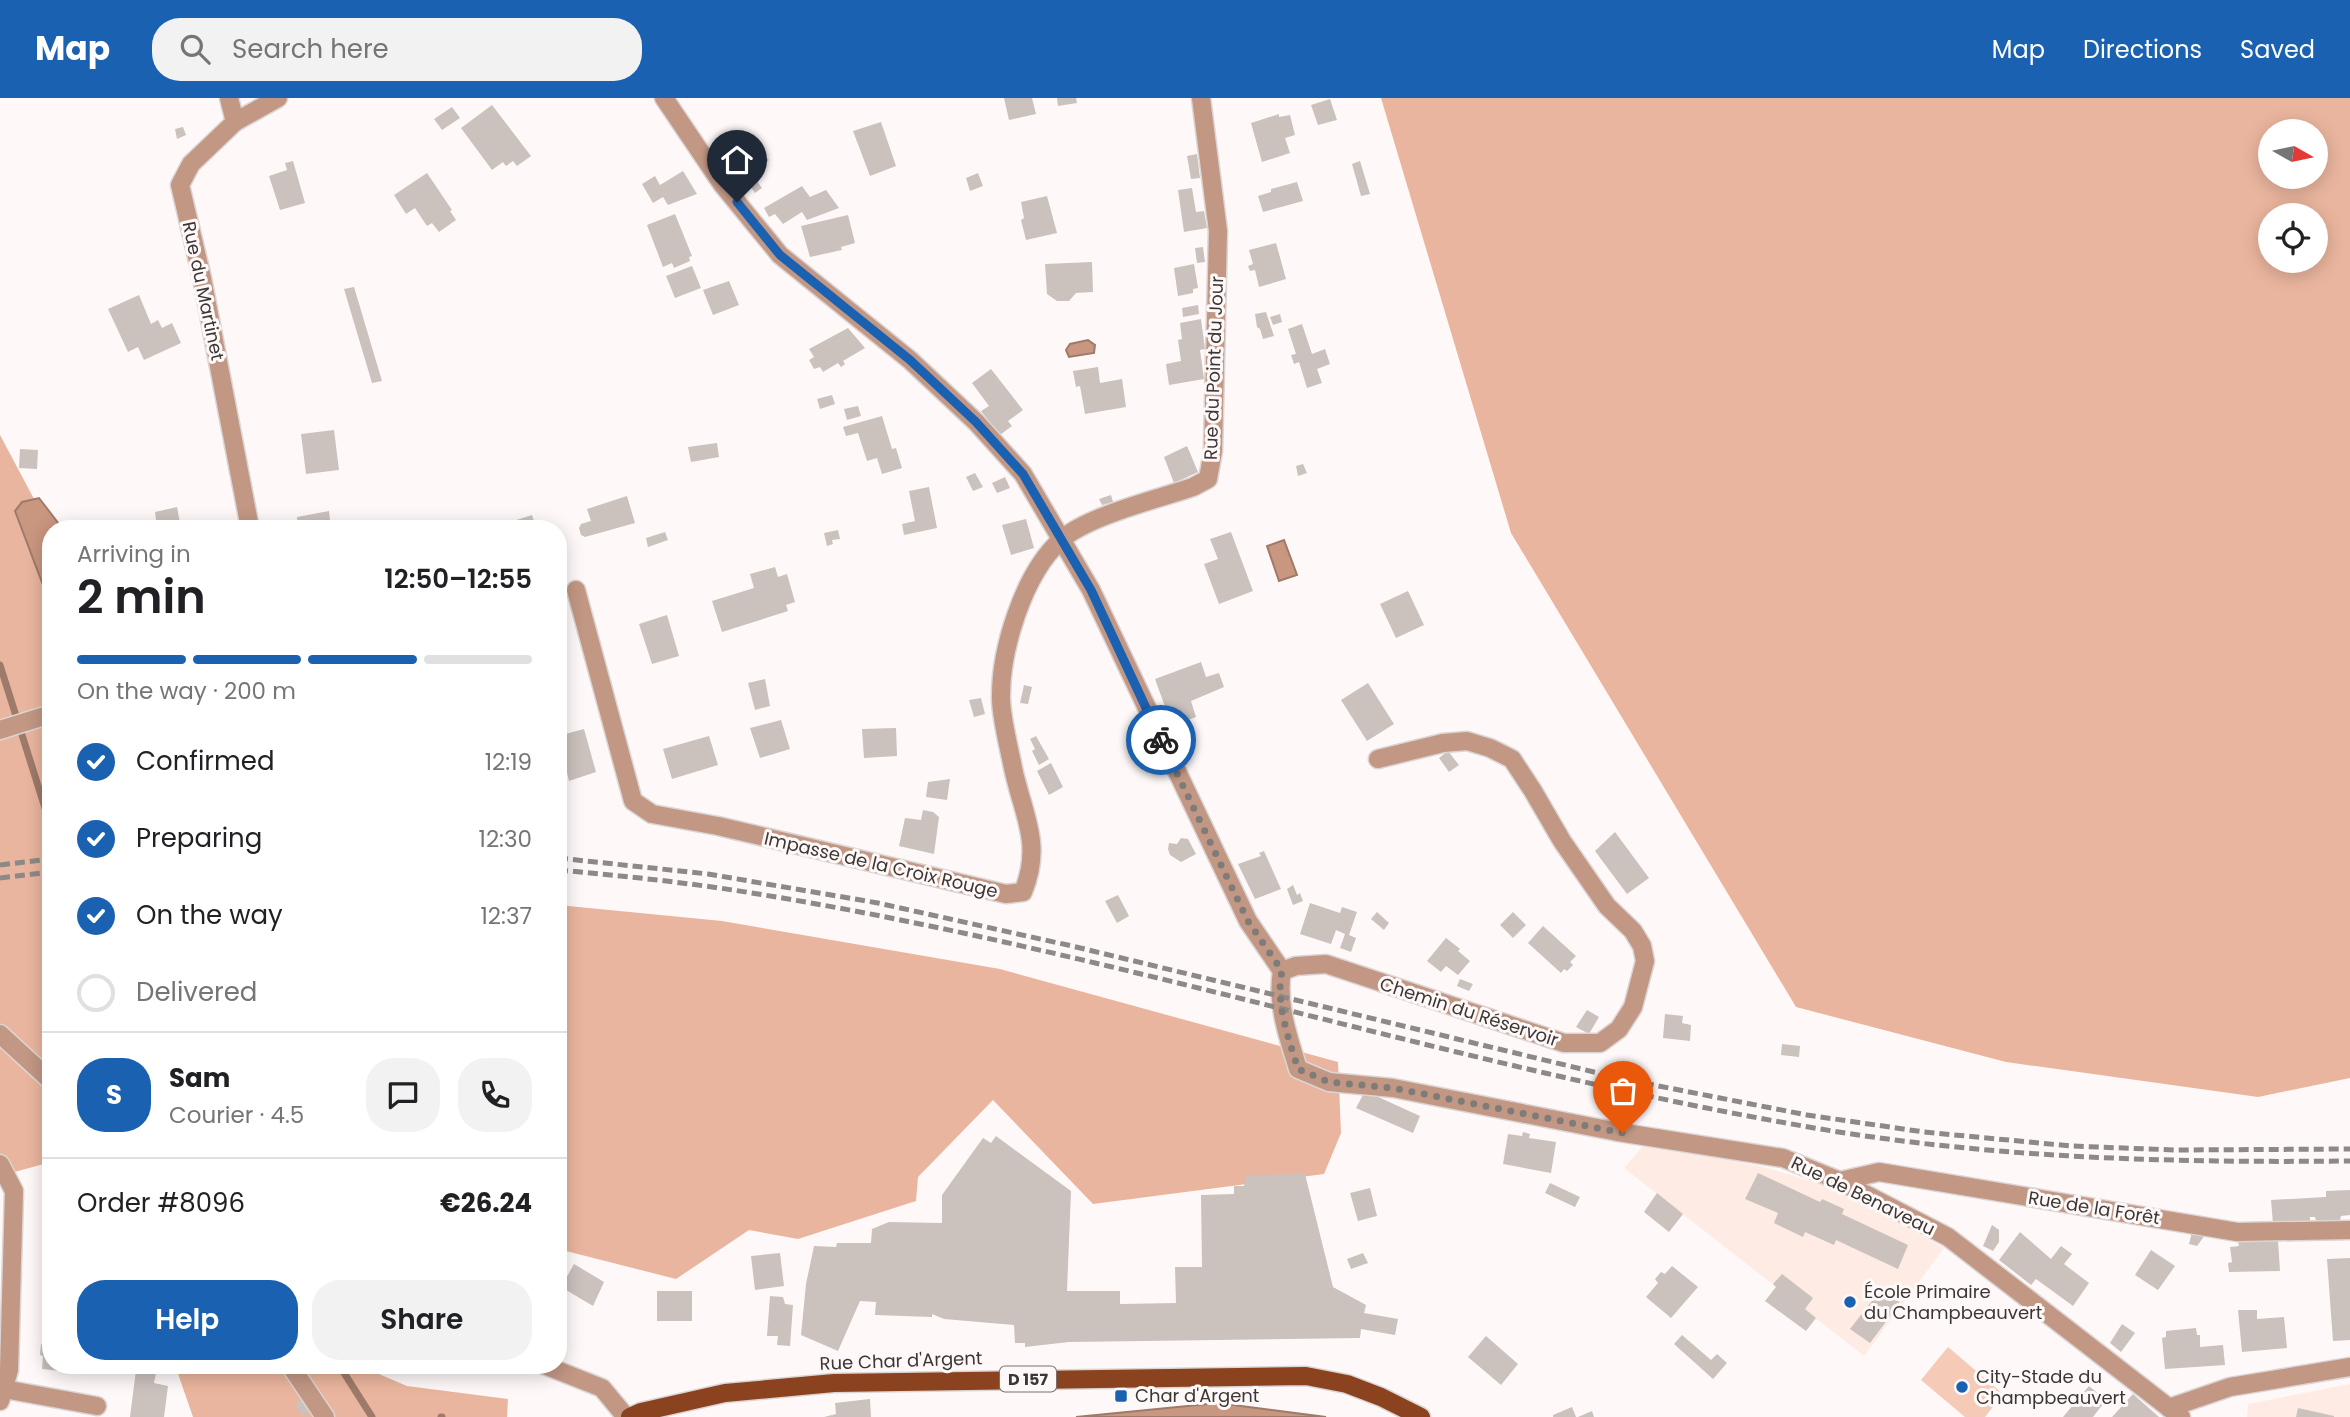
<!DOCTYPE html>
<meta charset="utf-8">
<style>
:root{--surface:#fff;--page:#f2f2f2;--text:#202124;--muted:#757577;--line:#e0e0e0;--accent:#1a61b1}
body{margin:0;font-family:Poppins,sans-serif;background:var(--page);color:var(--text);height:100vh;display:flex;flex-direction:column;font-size:26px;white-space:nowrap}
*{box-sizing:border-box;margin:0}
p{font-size:23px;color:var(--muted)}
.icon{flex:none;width:38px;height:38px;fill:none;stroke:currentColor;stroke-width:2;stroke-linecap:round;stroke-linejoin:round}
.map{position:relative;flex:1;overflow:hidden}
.sheet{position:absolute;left:42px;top:422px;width:525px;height:854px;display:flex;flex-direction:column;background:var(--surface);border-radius:28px;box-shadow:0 4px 18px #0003}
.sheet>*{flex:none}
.needle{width:46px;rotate:99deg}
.buttons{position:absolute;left:2258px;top:21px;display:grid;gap:14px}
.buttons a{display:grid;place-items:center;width:70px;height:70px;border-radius:50%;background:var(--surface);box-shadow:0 4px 18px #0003;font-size:35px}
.pin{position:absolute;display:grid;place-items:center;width:60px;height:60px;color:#fff;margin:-72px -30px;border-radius:50% 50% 50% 0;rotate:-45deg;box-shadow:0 0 7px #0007}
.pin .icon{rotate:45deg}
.courier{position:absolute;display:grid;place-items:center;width:70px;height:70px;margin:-35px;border:5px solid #1a61b1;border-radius:50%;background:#fff;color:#222;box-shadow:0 2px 9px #0007}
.head em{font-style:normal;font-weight:600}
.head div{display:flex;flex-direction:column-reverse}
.head{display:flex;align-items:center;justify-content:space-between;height:119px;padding:0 35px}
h1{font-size:46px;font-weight:600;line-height:52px}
.bar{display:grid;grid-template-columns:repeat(4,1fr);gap:10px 7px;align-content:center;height:84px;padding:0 35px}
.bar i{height:9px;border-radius:5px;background:var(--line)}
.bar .current{background:var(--accent)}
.bar p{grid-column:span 4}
.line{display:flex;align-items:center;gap:18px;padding:0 35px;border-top:2px solid var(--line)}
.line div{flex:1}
.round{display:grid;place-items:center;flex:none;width:74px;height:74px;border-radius:28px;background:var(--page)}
ol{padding:0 35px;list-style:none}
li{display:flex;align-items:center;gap:21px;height:77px}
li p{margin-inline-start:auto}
li .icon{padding:7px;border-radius:50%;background:var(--accent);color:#fff;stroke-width:4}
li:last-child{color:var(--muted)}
li i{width:38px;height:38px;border:4px solid var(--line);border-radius:50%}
.cta{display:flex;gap:14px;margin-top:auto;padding:14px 35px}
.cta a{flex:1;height:80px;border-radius:28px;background:var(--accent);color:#fff;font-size:28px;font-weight:600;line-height:80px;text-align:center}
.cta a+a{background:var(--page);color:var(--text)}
header{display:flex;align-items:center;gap:42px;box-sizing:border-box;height:98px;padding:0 35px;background:var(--accent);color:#fff}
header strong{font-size:33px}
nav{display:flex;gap:38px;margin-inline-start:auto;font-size:24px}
.search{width:490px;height:63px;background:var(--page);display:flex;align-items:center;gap:18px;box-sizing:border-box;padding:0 24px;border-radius:28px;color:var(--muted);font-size:26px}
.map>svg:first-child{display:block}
.built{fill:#feece4}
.green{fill:#f5cab7}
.forest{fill:#eab59e;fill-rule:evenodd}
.water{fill:#c99680;stroke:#9e7a6a;stroke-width:2}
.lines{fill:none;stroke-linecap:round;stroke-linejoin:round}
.stream{stroke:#9e7a6a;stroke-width:7}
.building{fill:#cbc1bd}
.street-casing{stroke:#dbd6d5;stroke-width:21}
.primary-casing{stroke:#dbd6d5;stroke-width:21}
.street{stroke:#c29784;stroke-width:18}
.primary{stroke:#8b421e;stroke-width:18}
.rail{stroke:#8d8987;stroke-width:5;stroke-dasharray:10 5;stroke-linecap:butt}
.done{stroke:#7f7b79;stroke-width:7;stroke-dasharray:0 12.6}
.route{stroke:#1a61b1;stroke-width:9}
.poi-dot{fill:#1a61b1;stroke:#fef9f8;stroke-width:2.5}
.labels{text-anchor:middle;stroke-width:6;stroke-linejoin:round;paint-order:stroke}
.shield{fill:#fef9f8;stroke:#767170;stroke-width:2}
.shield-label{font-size:16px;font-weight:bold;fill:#3b3735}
.street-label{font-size:18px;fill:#3b3735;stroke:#fef9f8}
.poi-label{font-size:18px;fill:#3b3735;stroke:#fef9f8;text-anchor:start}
</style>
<header>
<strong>Map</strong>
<div class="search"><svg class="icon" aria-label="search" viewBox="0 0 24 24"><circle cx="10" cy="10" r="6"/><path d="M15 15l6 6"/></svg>Search here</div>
<nav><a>Map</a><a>Directions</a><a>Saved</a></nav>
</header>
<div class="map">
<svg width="2350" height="1319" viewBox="0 0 2350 1319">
<rect width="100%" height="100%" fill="#fef9f8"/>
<g class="built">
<polygon points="1647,1044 1767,1070 1831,1089 1944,1150 1864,1258 1624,1070"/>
<polygon points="2350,1286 2350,1319 2247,1319 2248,1306"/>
</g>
<polygon class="green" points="1948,1249 2003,1296 1985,1319 1965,1319 1921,1282"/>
<g class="forest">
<path d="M1381,0H2350V980L2258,999L2006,964L1796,909L1511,435ZM2315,33V79H2270V33ZM2315,117V163H2270V117Z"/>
<polygon points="0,337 51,433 51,1064 0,1078"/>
<polygon points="558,807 722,823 1000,871 1338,964 1341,1035 1324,1076 1093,1106 993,1002 918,1079 916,1103 798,1141 749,1132 676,1181 558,1151"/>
<polygon points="175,1267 358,1267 407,1288 508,1301 507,1319 193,1319"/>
</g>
<g class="water">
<polygon points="1088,242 1095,247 1094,255 1069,259 1066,252 1070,246"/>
<polygon points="39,400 62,430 51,430 51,499 46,495 15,413 22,404"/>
<polygon points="1284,442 1297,477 1279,483 1267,448"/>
<polygon points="1218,1305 1326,1319 1076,1319"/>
</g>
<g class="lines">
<g class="stream">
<polyline points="0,567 51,729"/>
<polyline points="339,1267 372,1319"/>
<polyline points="441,1319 442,1319"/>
</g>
</g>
<g class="building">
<polygon points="1004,0 1032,0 1036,16 1009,22"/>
<polygon points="1057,0 1076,0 1077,5 1058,8"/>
<polygon points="1330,1 1337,22 1318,27 1311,7"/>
<polygon points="492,7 531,58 517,68 513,63 506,68 503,64 492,72 461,30"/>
<polygon points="452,9 460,20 442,32 434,21"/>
<polygon points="1279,16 1279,19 1290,17 1295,37 1285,40 1290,55 1262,64 1251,25"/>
<polygon points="881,24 896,68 870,78 853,33"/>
<polygon points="183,29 186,37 177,41 175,31"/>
<polygon points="762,56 769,62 761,68 755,61"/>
<polygon points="1197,56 1200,80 1191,81 1187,58"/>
<polygon points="293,63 305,105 280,112 269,78 287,72 285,65"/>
<polygon points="1360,63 1370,96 1361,98 1352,66"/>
<polygon points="683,73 697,96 668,107 663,99 653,105 642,86 655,78 660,87"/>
<polygon points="750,74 762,90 755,95 743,78"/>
<polygon points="427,75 452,112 450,113 456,122 439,134 432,125 427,128 415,110 406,116 394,97"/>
<polygon points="978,75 983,88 970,93 966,80"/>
<polygon points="1297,84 1303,103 1263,114 1258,98 1271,94 1271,91"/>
<polygon points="802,88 810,99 826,92 839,110 807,122 802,114 783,126 775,116 769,119 764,110"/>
<polygon points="1192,90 1196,114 1204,113 1207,130 1184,134 1178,92"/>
<polygon points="1047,98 1057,135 1026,142 1021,122 1024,120 1021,104"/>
<polygon points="675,116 692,158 689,159 690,163 674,170 672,165 663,169 647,127"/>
<polygon points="848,117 855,145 841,149 842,152 810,159 801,128"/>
<polygon points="1276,145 1286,181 1259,189 1255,172 1250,173 1248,168 1253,166 1249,152"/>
<polygon points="1203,149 1205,164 1197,165 1195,150"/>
<polygon points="1092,164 1093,194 1076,195 1069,203 1057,203 1047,196 1045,166"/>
<polygon points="1194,166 1198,190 1193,191 1193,195 1178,198 1174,170"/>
<polygon points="692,168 701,190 675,200 666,178"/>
<polygon points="729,183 739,207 713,217 703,192"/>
<polygon points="354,189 382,283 372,285 344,191"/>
<polygon points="139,197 151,226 158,222 162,230 172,225 181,245 144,262 138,249 128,254 108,211"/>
<polygon points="1198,207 1199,216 1183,219 1182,210"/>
<polygon points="1266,214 1274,238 1263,241 1260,231 1257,229 1255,216"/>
<polygon points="1280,216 1282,224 1273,227 1270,219"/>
<polygon points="1201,221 1205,251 1200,252 1204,281 1169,287 1166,266 1181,263 1178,242 1182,241 1180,225"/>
<polygon points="1302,226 1312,256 1325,251 1330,266 1317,271 1322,285 1307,290 1299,264 1294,266 1291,257 1296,256 1288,231"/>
<polygon points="848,230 865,250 843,263 845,266 841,269 838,265 823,274 820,269 814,271 809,262 814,259 809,251"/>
<polygon points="1098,269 1100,285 1122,281 1126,309 1085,316 1080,288 1076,289 1073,273"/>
<polygon points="991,271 1023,312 1008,323 1012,328 1000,337 981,313 989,308 972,285"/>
<polygon points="832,297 835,306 820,311 817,301"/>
<polygon points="858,308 861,318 847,322 844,311"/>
<polygon points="882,318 892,351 896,350 902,370 882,376 877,360 867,363 858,335 846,338 843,329"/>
<polygon points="334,332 339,372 306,376 301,336"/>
<polygon points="717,345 719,359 691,364 688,349"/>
<polygon points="1187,348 1198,374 1174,385 1164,359"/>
<polygon points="20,351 38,352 37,371 19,370"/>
<polygon points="1303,366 1307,375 1298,378 1296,368"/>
<polygon points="975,375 983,389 973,393 966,379"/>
<polygon points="1005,379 1010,390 997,395 992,385"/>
<polygon points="929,389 937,430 904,437 902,426 915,423 909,393"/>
<polygon points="1111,397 1113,404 1102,407 1099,401"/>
<polygon points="627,398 635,425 585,439 581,437 579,430 581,426 591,423 587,411"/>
<polygon points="177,409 181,430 157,430 155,414"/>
<polygon points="329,413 331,430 298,430 297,419"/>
<polygon points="532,417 536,430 492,430"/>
<polygon points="1026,421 1034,450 1011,457 1002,427"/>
<polygon points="838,432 840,441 832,442 833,446 827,448 824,435"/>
<polygon points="665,434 668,442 648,449 646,440"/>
<polygon points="1231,434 1253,493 1219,506 1204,466 1218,461 1210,441"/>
<polygon points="775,469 778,479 787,476 795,504 786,507 788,513 722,534 712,503 754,490 750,476"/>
<polygon points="1408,493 1424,527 1396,540 1380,506"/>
<polygon points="667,517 679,558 652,566 639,526"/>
<polygon points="1201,564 1206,579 1219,575 1224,589 1191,603 1196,619 1172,628 1155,581"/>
<polygon points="765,581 770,608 755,612 748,585"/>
<polygon points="1368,585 1394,626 1367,643 1341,602"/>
<polygon points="1024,587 1032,589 1028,606 1020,605"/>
<polygon points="981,600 985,616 974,619 969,602"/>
<polygon points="781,622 790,651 760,660 750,630"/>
<polygon points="896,630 897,658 864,660 862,631"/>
<polygon points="584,631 596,674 569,683 558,638"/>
<polygon points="709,638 718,667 672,681 663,651"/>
<polygon points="1036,638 1049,661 1039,667 1032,653 1035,651 1030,641"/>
<polygon points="1448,653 1459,667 1449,674 1439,660"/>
<polygon points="1051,665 1063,689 1049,697 1037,673"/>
<polygon points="950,681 947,702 926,699 928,684"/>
<polygon points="923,712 933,714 939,719 934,756 899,748 905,720 921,722"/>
<polygon points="1615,734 1649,780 1627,796 1595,753"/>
<polygon points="1181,740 1188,741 1196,756 1181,764 1170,757 1168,751 1169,745 1177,746"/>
<polygon points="1264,753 1281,791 1255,801 1238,766 1261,758 1259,755"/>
<polygon points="1293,787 1297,797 1300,795 1303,803 1293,807 1287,791"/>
<polygon points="1118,797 1129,818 1117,825 1105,803"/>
<polygon points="1310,805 1340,815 1342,809 1357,814 1349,837 1356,840 1351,854 1340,850 1345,836 1336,832 1331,846 1300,836"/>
<polygon points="1377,814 1389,825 1384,832 1371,821"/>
<polygon points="1513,814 1526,827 1513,840 1500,827"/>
<polygon points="1543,828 1576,858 1570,864 1573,867 1567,873 1564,871 1561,875 1528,845"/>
<polygon points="1446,840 1460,851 1458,853 1470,863 1458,877 1446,868 1441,874 1427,863"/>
<polygon points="1460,881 1473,886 1469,893 1457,888"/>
<polygon points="1587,912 1599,919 1589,936 1576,929"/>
<polygon points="1665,916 1683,918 1682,925 1691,927 1690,943 1663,940"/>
<polygon points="1782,946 1800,948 1799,959 1781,957"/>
<polygon points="1365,993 1420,1018 1413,1035 1356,1010"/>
<polygon points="1523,1034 1530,1036 1529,1040 1556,1044 1551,1075 1503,1066 1508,1036 1522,1038"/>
<polygon points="996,1038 1071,1093 1067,1193 1120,1193 1120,1206 1176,1205 1175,1169 1202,1169 1201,1097 1234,1096 1234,1088 1244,1088 1246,1077 1305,1076 1333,1189 1366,1207 1364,1215 1398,1221 1395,1237 1361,1231 1360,1240 1069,1244 1025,1249 1025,1245 1015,1245 1014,1227 944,1221 932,1216 932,1219 875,1217 876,1204 860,1203 838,1253 801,1237 806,1186 814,1148 836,1149 837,1145 871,1145 872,1131 889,1124 942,1125 942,1097 983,1040 991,1045"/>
<polygon points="1758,1075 1820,1104 1822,1101 1844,1111 1842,1116 1908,1147 1898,1171 1836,1142 1834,1147 1805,1134 1803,1139 1774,1125 1778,1115 1745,1101"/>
<polygon points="1550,1085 1580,1099 1575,1109 1545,1095"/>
<polygon points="1370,1090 1377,1118 1358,1123 1350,1095"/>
<polygon points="2350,1092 2350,1117 2341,1118 2340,1122 2316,1123 2315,1119 2310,1119 2310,1124 2273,1126 2271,1102 2326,1099 2326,1093"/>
<polygon points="1657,1095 1683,1116 1669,1134 1644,1114"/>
<polygon points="1992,1127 1999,1132 1999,1144 1993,1153 1983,1148"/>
<polygon points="2020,1134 2051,1161 2061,1148 2072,1156 2064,1166 2089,1185 2073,1208 2036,1181 2031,1187 1999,1162"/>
<polygon points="2192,1134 2205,1137 2197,1148 2189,1146"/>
<polygon points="2278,1142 2280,1173 2229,1174 2228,1165 2232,1164 2230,1149 2239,1148 2238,1144"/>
<polygon points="2151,1152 2175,1168 2158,1192 2135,1177"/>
<polygon points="780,1155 784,1188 755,1192 751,1158"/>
<polygon points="1363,1155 1368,1165 1351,1171 1347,1161"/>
<polygon points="2350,1160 2350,1242 2333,1243 2327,1161"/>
<polygon points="574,1166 604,1184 593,1208 561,1189"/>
<polygon points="1672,1168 1698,1189 1671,1220 1646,1199 1658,1185 1655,1181 1661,1174 1665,1176"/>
<polygon points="1782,1176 1813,1200 1805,1211 1816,1220 1806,1233 1765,1203 1776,1189 1773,1186"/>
<polygon points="1882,1190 1900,1205 1870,1245 1850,1231"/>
<rect x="657" y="1193" width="35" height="30"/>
<polygon points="770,1198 783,1199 785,1206 793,1207 790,1248 777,1247 778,1238 767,1238"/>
<polygon points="46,1204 51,1204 51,1267 80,1267 79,1275 42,1271 43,1258 40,1257 41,1246 45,1247 48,1216 44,1215"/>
<polygon points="2238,1212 2257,1212 2257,1221 2284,1219 2287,1250 2242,1254"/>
<polygon points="2122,1226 2135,1235 2121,1254 2110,1245"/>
<polygon points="2196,1230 2197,1237 2200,1237 2200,1249 2223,1247 2225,1267 2165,1271 2162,1240 2166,1239 2166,1233"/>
<polygon points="1682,1237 1711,1262 1717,1256 1727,1265 1713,1281 1674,1246"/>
<polygon points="1486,1238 1518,1266 1501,1287 1468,1259"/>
<polygon points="136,1272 156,1275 154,1285 168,1288 164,1319 130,1319"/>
<polygon points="2089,1288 2106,1302 2093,1319 2063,1319"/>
<polygon points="2133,1296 2159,1319 2112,1319"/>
<polygon points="302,1301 311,1314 303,1318 295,1307"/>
<polygon points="870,1301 871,1319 824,1319 836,1316 835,1305"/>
<polygon points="1572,1309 1576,1319 1553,1319 1553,1317"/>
<polygon points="2298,1310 2334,1318 2334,1319 2296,1319"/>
<polygon points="1592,1313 1594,1319 1578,1319"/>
</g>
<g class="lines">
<g class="street-casing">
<g id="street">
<polyline points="229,0 235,24"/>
<polyline points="664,0 722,86 780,157 910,262 976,324 1023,376 1091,492 1248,823 1282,873"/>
<polyline points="250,430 202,180 180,87 191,66 235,24 278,0"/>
<path d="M576,492L633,703L652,716L718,728L1006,796L1023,794C1043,746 1023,717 1013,670C1009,649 1002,624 1001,602C1000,553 1023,476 1061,442C1087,418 1158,401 1193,389L1208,381L1213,353L1218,133L1201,0"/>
<polyline points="0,632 51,616"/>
<path d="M1282,873C1276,906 1289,941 1298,971L1329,984L1393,990L1618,1034L1783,1060L1840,1083L1948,1139L2181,1319"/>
<polyline points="1282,873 1296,868 1326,866 1564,945 1600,945 1619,931 1633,909 1645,863 1642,848 1633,833 1607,808 1562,743 1533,693 1512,661 1490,650 1467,643 1443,645 1378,661"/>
<polyline points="0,936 51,983"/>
<polyline points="0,1066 14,1093 9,1272 0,1303"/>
<polyline points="1840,1083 1879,1074 2237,1134 2350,1132"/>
<polyline points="290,1267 325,1319"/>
<polyline points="544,1267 602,1290 626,1319"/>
<polyline points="4,1291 97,1308"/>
<polyline points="2169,1310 2230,1289 2350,1269"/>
</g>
</g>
<g class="primary-casing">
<polyline id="primary" points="630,1319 641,1314 725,1295 834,1285 1306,1278 1347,1286 1381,1299 1421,1319"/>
</g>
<use href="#street" class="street"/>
<use href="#primary" class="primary"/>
<g class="rail">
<polyline points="558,760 708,776 878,805 1072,848 1623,981 1807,1017 1924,1034 2071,1048 2175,1052 2350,1051"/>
<polyline points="0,767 51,761"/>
<path d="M558,772C625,778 692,785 758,796C1111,853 1451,967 1803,1028C1984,1060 2167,1065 2350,1063"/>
<polyline points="0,780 51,774"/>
</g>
</g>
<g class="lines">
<path class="done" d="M1161,642L1248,823L1282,873C1275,905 1289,941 1298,971L1329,984L1393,990L1623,1035"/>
<polyline class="route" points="737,104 780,157 910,262 976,324 1023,376 1091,492 1161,642"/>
</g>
<g class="poi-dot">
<circle cx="1850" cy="1204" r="7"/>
<circle cx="1962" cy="1289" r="7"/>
<rect x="1114" y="1291" width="14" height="14" rx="3.5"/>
</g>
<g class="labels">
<rect class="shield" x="1000" y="1268.5" width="56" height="25" rx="5"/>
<g class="shield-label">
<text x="1028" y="1287">D 157</text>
</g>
<g class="street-label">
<text transform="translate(203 193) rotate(78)" y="6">Rue du Martinet</text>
<text transform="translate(1214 270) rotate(-88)" y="6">Rue du Point du Jour</text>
<text transform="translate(881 767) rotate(13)" y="6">Impasse de la Croix Rouge</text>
<text transform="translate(1469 914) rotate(18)" y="6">Chemin du Réservoir</text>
<text transform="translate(1863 1098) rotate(26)" y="6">Rue de Benaveau</text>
<text transform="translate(2094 1110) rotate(9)" y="6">Rue de la Forêt</text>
<text transform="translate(901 1263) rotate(-2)" y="6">Rue Char d'Argent</text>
</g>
<g class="poi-label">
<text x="1864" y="1200">École Primaire<tspan x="1864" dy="21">du Champbeauvert</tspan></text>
<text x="1976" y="1285">City-Stade du<tspan x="1976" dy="21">Champbeauvert</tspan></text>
<text x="1135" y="1304">Char d'Argent</text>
</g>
</g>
</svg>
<div class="buttons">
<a><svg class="needle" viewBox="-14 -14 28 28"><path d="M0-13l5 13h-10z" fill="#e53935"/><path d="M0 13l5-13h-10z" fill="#757577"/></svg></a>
<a><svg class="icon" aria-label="locate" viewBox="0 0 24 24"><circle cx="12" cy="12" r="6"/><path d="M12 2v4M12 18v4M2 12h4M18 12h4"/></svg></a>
</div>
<div class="pin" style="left:1623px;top:1035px;background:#ea580c"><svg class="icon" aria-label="bag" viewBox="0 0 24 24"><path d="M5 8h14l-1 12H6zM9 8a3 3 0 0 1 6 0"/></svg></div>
<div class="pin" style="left:737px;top:104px;background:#1f2937"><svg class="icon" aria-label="home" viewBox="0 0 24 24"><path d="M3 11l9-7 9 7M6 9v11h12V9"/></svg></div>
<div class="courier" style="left:1161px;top:642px"><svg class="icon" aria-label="bike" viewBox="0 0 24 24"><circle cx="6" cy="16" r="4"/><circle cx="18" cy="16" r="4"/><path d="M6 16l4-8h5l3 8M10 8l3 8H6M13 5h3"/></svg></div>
<section class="sheet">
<div class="head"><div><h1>2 min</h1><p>Arriving in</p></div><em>12:50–12:55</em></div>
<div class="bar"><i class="current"></i><i class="current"></i><i class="current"></i><i></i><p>On the way · 200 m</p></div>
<ol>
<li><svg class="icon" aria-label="check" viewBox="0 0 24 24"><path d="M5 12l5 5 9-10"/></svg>Confirmed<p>12:19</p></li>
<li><svg class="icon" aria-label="check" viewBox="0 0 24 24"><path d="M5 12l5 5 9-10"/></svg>Preparing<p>12:30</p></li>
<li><svg class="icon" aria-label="check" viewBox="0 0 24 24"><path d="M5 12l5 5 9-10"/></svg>On the way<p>12:37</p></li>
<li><i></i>Delivered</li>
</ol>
<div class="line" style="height:126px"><b class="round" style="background:var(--accent);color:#fff">S</b><div><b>Sam</b><p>Courier · 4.5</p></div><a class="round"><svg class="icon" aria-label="chat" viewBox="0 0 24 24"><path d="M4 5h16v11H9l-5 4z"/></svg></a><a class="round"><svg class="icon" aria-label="phone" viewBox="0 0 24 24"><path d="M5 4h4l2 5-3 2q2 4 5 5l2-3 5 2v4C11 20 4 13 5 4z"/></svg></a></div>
<div class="line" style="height:91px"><div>Order #8096</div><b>€26.24</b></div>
<div class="cta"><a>Help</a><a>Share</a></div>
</section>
</div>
